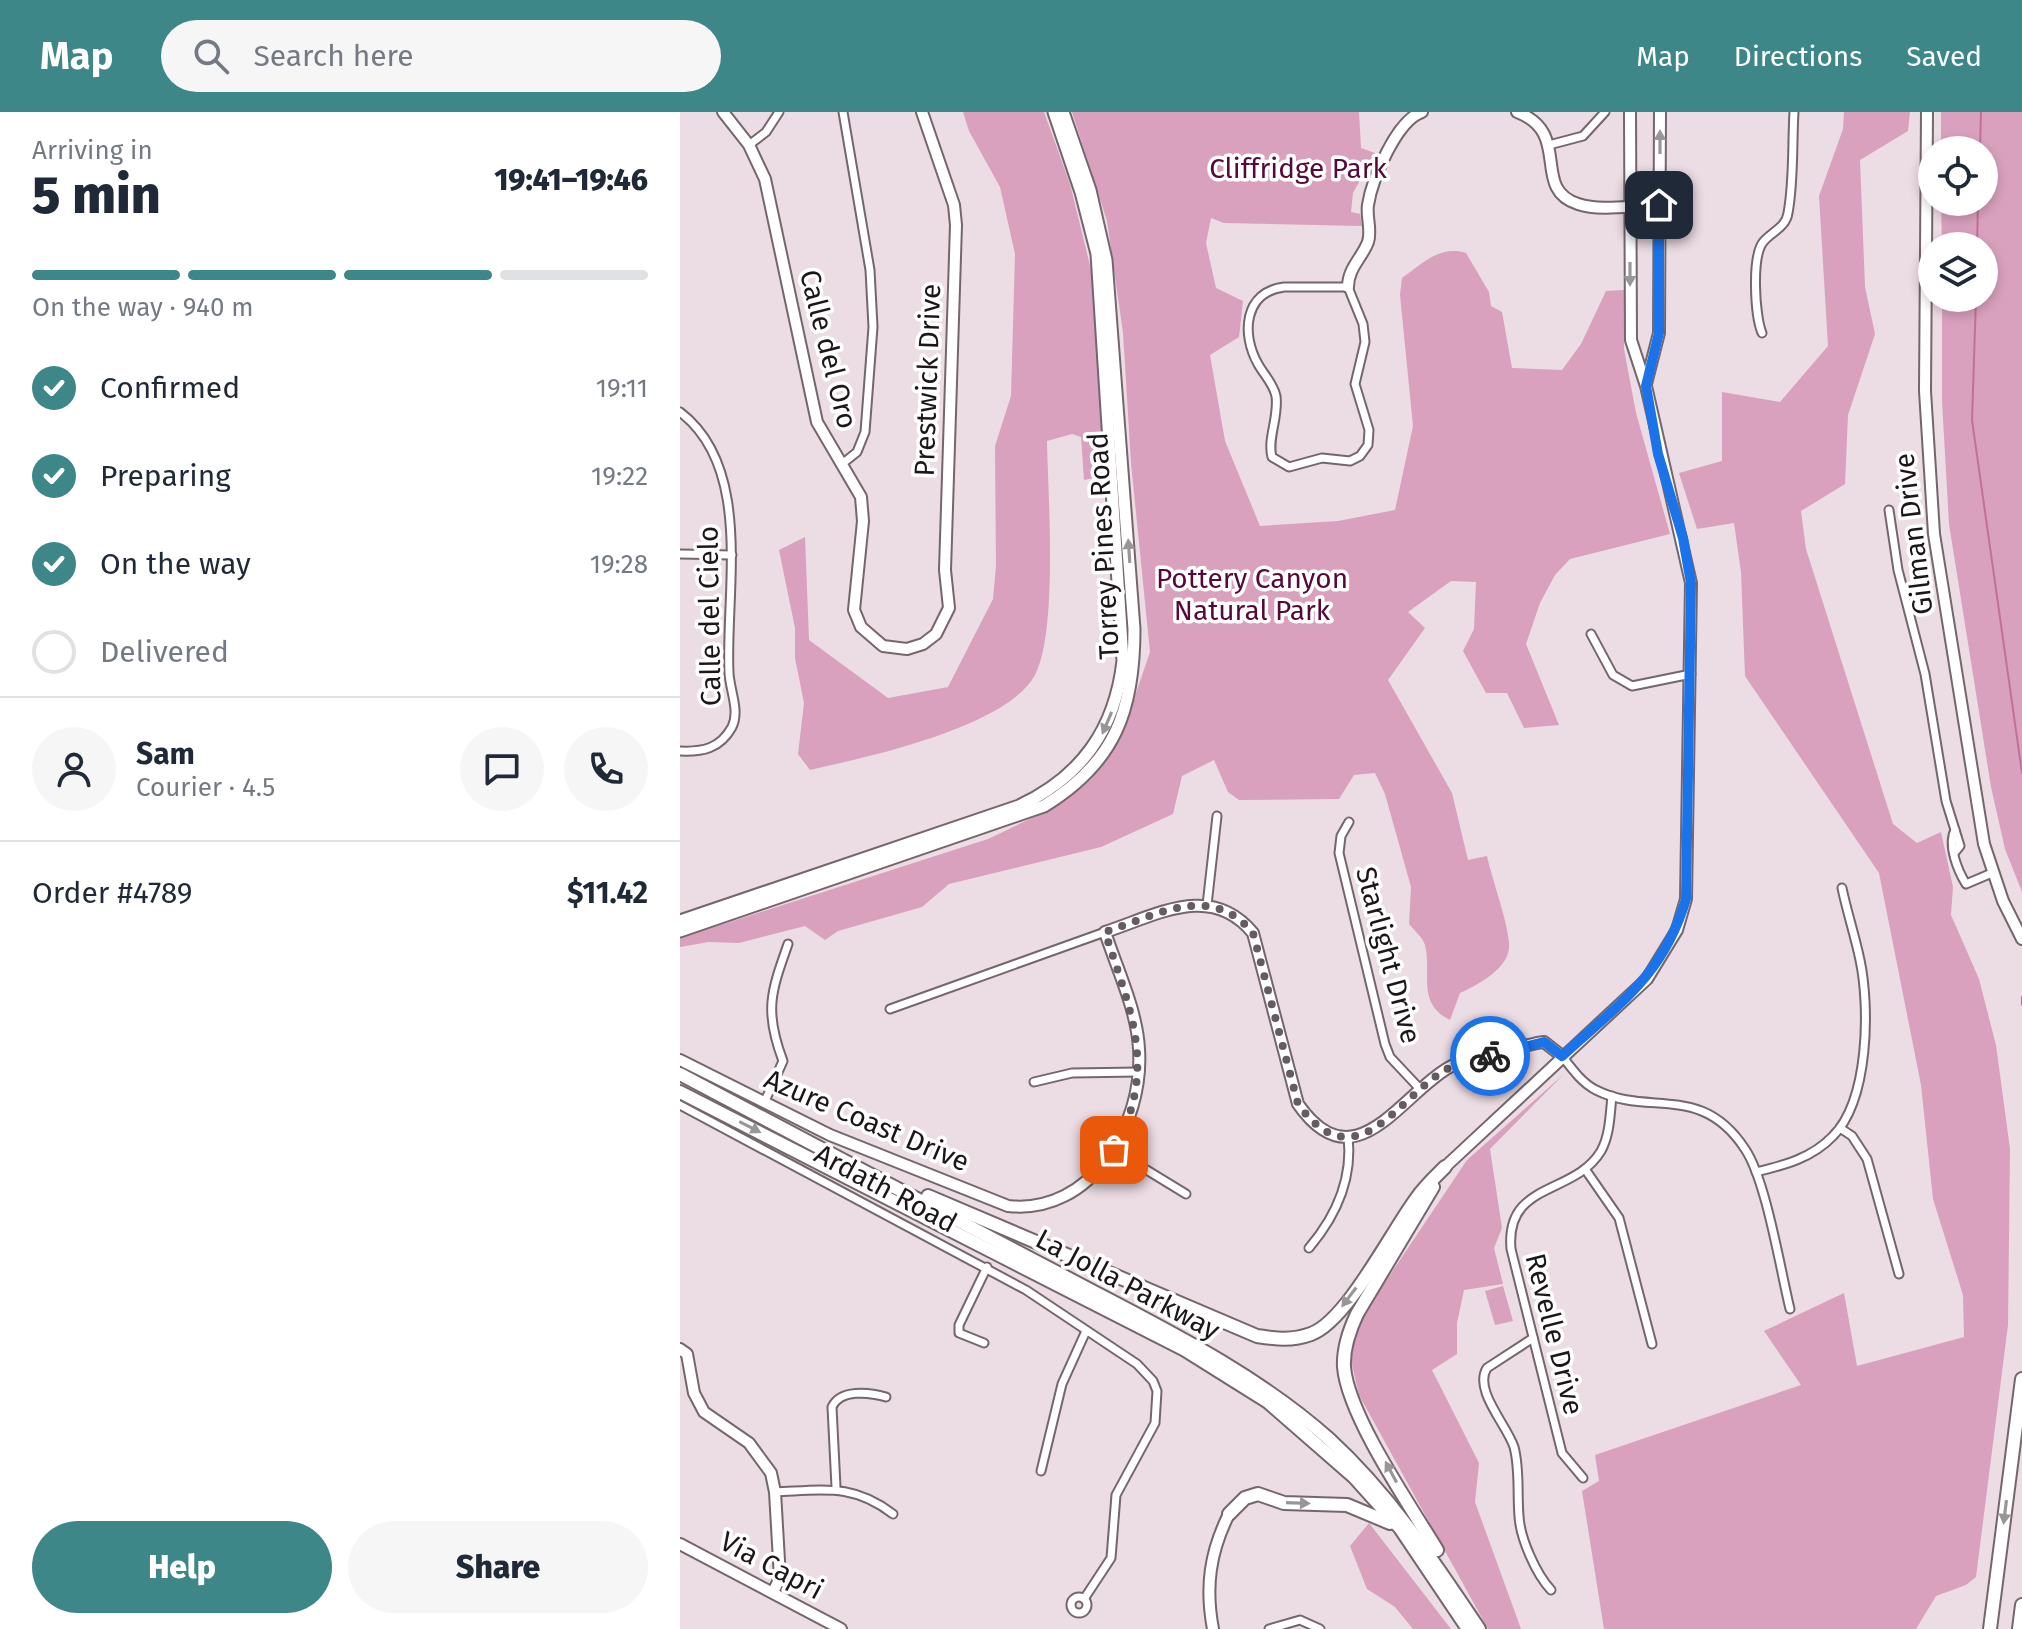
<!DOCTYPE html>
<meta charset="utf-8">
<style>
:root{--surface:#fff;--page:#f6f6f7;--text:#1f2937;--muted:#747a83;--line:#e0e1e3;--accent:#3e8788}
body{margin:0;font-family:"Fira Sans",sans-serif;background:var(--page);color:var(--text);height:100vh;display:flex;flex-direction:column;font-size:30px;white-space:nowrap}
*{box-sizing:border-box;margin:0}
p{font-size:26px;color:var(--muted)}
.icon{flex:none;width:44px;height:44px;fill:none;stroke:currentColor;stroke-width:2;stroke-linecap:round;stroke-linejoin:round}
.map{position:relative;flex:1;overflow:hidden}
.panel{display:flex;flex-direction:column;background:var(--surface);width:680px}
.panel>*{flex:none}
.fabs{position:absolute;left:1238px;top:24px;display:grid;gap:16px}
.fabs a{display:grid;place-items:center;width:80px;height:80px;border-radius:50%;background:var(--surface);box-shadow:0 4px 12px #0003;font-size:40px}
.pin{position:absolute;display:grid;place-items:center;width:68px;height:68px;color:#fff;margin:-34px;border-radius:16px;box-shadow:0 4px 12px #0006}
.courier{position:absolute;display:grid;place-items:center;width:80px;height:80px;margin:-40px;border:6px solid #1a73e8;border-radius:50%;background:#fff;color:#222;box-shadow:0 2px 10px #0007}
.headline em{font-style:normal;font-weight:800}
.headline div{display:flex;flex-direction:column-reverse}
.headline{display:flex;align-items:center;justify-content:space-between;height:136px;padding:0 32px}
h1{font-size:52px;font-weight:800;line-height:60px}
.bar{display:grid;grid-template-columns:repeat(4,1fr);gap:12px 8px;align-content:center;height:96px;padding:0 32px}
.bar i{height:10px;border-radius:6px;background:var(--line)}
.bar .active{background:var(--accent)}
.bar p{grid-column:span 4}
.line{display:flex;align-items:center;gap:20px;padding:0 32px;border-top:2px solid var(--line)}
.line div{flex:1}
.round{display:grid;place-items:center;flex:none;width:84px;height:84px;border-radius:42px;background:var(--page)}
ol{padding:0 32px;list-style:none}
li{display:flex;align-items:center;gap:24px;height:88px}
li p{margin-inline-start:auto}
li .icon{padding:8px;border-radius:50%;background:var(--accent);color:#fff;stroke-width:4}
li:last-child{color:var(--muted)}
li i{width:44px;height:44px;border:4px solid var(--line);border-radius:50%}
.action{display:flex;gap:16px;margin-top:auto;padding:16px 32px}
.action a{flex:1;height:92px;border-radius:48px;background:var(--accent);color:#fff;font-size:32px;font-weight:800;line-height:92px;text-align:center}
.action a+a{background:var(--page);color:var(--text)}
header{display:flex;align-items:center;gap:48px;box-sizing:border-box;height:112px;padding:0 40px;background:var(--accent);color:#fff}
header strong{font-size:38px}
nav{display:flex;gap:44px;margin-inline-start:auto;font-size:28px}
.search{width:560px;height:72px;background:var(--page);display:flex;align-items:center;gap:20px;box-sizing:border-box;padding:0 28px;border-radius:44px;color:var(--muted);font-size:30px}
main{display:flex;flex:1;min-height:0}
.map>svg:first-child{display:block}
.green{fill:#d9a1be}
.lines{fill:none;stroke-linecap:round;stroke-linejoin:round}
.stream{stroke:#c1709c;stroke-width:2}
.street-casing{stroke:#74666d;stroke-width:11}
.secondary-casing{stroke:#74666d;stroke-width:14}
.primary-casing{stroke:#74666d;stroke-width:15}
.highway-casing{stroke:#74666d;stroke-width:16}
.street{stroke:#fff;stroke-width:7}
.secondary{stroke:#fff;stroke-width:10}
.primary{stroke:#fff;stroke-width:11}
.highway{stroke:#fff;stroke-width:12}
.oneway{fill:#999698}
.done{stroke:#655b60;stroke-width:8;stroke-dasharray:0 14.4}
.route{stroke:#1a73e8;stroke-width:10}
.labels{text-anchor:middle;stroke-width:7;stroke-linejoin:round;paint-order:stroke}
.park-label{font-size:28px;fill:#55093a;stroke:#fff}
.street-label{font-size:28px;fill:#1c1619;stroke:#fff}
</style>
<header>
<strong>Map</strong>
<div class="search"><svg class="icon" aria-label="search" viewBox="0 0 24 24"><circle cx="10" cy="10" r="6"/><path d="M15 15l6 6"/></svg>Search here</div>
<nav><a>Map</a><a>Directions</a><a>Saved</a></nav>
</header>
<main>
<section class="panel">
<div class="headline"><div><h1>5 min</h1><p>Arriving in</p></div><em>19:41–19:46</em></div>
<div class="bar"><i class="active"></i><i class="active"></i><i class="active"></i><i></i><p>On the way · 940 m</p></div>
<ol>
<li><svg class="icon" aria-label="check" viewBox="0 0 24 24"><path d="M5 12l5 5 9-10"/></svg>Confirmed<p>19:11</p></li>
<li><svg class="icon" aria-label="check" viewBox="0 0 24 24"><path d="M5 12l5 5 9-10"/></svg>Preparing<p>19:22</p></li>
<li><svg class="icon" aria-label="check" viewBox="0 0 24 24"><path d="M5 12l5 5 9-10"/></svg>On the way<p>19:28</p></li>
<li><i></i>Delivered</li>
</ol>
<div class="line" style="height:144px"><a class="round"><svg class="icon" aria-label="person" viewBox="0 0 24 24"><circle cx="12" cy="8" r="4"/><path d="M4 21q1-7 8-7t8 7"/></svg></a><div><b>Sam</b><p>Courier · 4.5</p></div><a class="round"><svg class="icon" aria-label="chat" viewBox="0 0 24 24"><path d="M4 5h16v11H9l-5 4z"/></svg></a><a class="round"><svg class="icon" aria-label="phone" viewBox="0 0 24 24"><path d="M5 4h4l2 5-3 2q2 4 5 5l2-3 5 2v4C11 20 4 13 5 4z"/></svg></a></div>
<div class="line" style="height:104px"><div>Order #4789</div><b>$11.42</b></div>
<div class="action"><a>Help</a><a>Share</a></div>
</section>
<div class="map">
<svg width="1342" height="1517" viewBox="0 0 1342 1517">
<rect width="100%" height="100%" fill="#ecdce3"/>
<g class="green">
<path d="M283,0H364L390,72L417,182L424,364L404,368L401,325L392,322L367,329C368,383 378,520 355,563C327,615 187,645 130,658L118,642L124,591L115,546V516L99,438L125,425L129,528L208,586L268,575L313,487L316,454L315,334L331,284L335,142L320,75L289,19Z"/>
<path d="M392,0H679L681,36L695,41L673,81L671,100L680,102L682,114L544,111L531,106L526,131L536,176L563,189L559,225L530,243L545,329L580,414L658,409L715,398L733,314L720,183L722,166C743,151 760,133 786,141L809,180L811,194L822,200L832,256L882,258L901,232L926,179L944,178V237L956,301L990,422L890,447L875,463L860,491L846,532L879,613L844,616L827,581H806L783,539L794,517L796,470L771,469L728,500L745,516L708,568L772,681L788,748L807,744C811,764 831,819 829,836C827,858 797,873 780,881L770,908C736,891 752,861 745,833C743,826 734,818 729,812L731,775L705,682L695,661L674,663L659,687L559,688L548,680L534,648L502,664L493,702L421,735L269,772L242,795L158,819L145,828L125,814L59,831L29,830L0,835V826L308,727L377,694L411,667L440,628L470,540L451,351L443,221L427,109Z"/>
<polygon points="1164,0 1230,0 1228,19 1180,48 1185,175 1195,222 1168,303 1165,372 1121,399 1126,437 1213,712 1237,731 1261,720 1273,775 1271,803 1299,867 1316,933 1330,1037 1328,1213 1296,1465 1286,1473 1256,1484 1236,1517 924,1517 902,1379 919,1369 915,1343 1121,1273 1084,1219 1164,1181 1177,1254 1284,1225 1283,1183 1253,1087 1241,973 1199,761 1065,564 1061,460 1054,411 1017,417 999,361 1042,349 1042,280 1100,290 1148,234 1139,84 1163,17"/>
<polygon points="1261,0 1342,0 1342,780 1325,737 1311,675 1269,412 1262,289 1262,186 1304,186 1304,134 1262,134 1261,90 1304,90 1304,38 1261,38"/>
<polygon points="884,962 810,1037 822,1116 814,1136 823,1172 784,1178 777,1211 777,1242 752,1258 799,1351 795,1390 841,1517 808,1517 679,1283 670,1244 675,1215 787,1048"/>
<polygon points="823,1174 833,1209 815,1213 805,1179"/>
<polygon points="689,1411 771,1517 733,1517 715,1495 687,1477 670,1434"/>
</g>
<g class="lines">
<g class="stream">
<polyline points="1300,38 1301,0"/>
<polyline points="1297,134 1298,90"/>
<polyline points="1296,186 1292,308 1342,661"/>
<polyline points="1342,885 1342,893"/>
</g>
<g class="street-casing">
<g id="street">
<polyline points="69,33 86,20 99,0"/>
<polyline points="869,33 903,24 925,0"/>
<path d="M604,175H668L683,212L685,230L675,272L689,318L688,333L680,344L670,349L642,346L609,355L592,345C587,327 599,305 596,284C593,271 584,263 578,252C561,222 564,180 604,175Z"/>
<path d="M1082,221C1075,204 1071,143 1084,129C1093,119 1106,115 1108,101C1114,69 1112,33 1114,0"/>
<path d="M0,300C74,356 45,481 49,561C50,579 60,599 52,615C40,637 22,640 0,639"/>
<polyline points="162,352 177,340 185,320 193,215 190,158 163,0"/>
<polyline points="1209,398 1218,458 1245,562 1266,689 1280,734 1275,740"/>
<polyline points="0,442 52,443"/>
<polyline points="911,522 933,563 952,574 1011,562"/>
<polyline points="669,710 661,724 659,741 705,932 710,945 741,978"/>
<path d="M1275,718C1267,733 1278,759 1286,772L1312,761"/>
<polyline points="527,793 537,704"/>
<polyline points="210,897 425,820"/>
<path d="M882,944C892,957 902,971 916,978C969,1005 1021,970 1065,1037C1086,1068 1100,1156 1110,1197"/>
<polyline points="354,970 392,961 458,960"/>
<path d="M84,991L103,949C84,899 91,880 108,832"/>
<polyline points="0,993 346,1178 457,1252 473,1269 477,1279 475,1311 436,1383 431,1446 404,1487"/>
<polyline points="1160,1016 1172,1024 1187,1047 1219,1162"/>
<polyline points="434,1038 506,1082"/>
<polyline points="905,1057 939,1106 972,1232"/>
<path d="M1076,1060C1105,1053 1132,1046 1153,1024C1189,988 1190,895 1180,848C1175,824 1167,800 1162,776"/>
<path d="M629,1136C657,1103 673,1067 668,1024"/>
<path d="M853,1226L807,1256C793,1278 827,1313 834,1335C840,1357 837,1381 839,1404C840,1426 856,1462 871,1478"/>
<polyline points="304,1231 279,1221 279,1213 307,1155"/>
<polyline points="361,1359 382,1272 406,1219"/>
<path d="M903,1366L882,1341L831,1137C825,1069 894,1084 921,1039C930,1023 930,1002 932,984"/>
<path d="M156,1375L152,1295C160,1277 189,1280 206,1285"/>
<path d="M95,1380C143,1378 173,1371 213,1402"/>
<circle cx="399" cy="1493" r="8"/>
<polyline points="589,1517 620,1508 640,1517"/>
</g>
</g>
<g class="secondary-casing">
<g id="secondary">
<polyline points="43,0 69,33 85,67 137,310 181,385 183,409 174,498 181,515 203,534 227,537 243,532 256,522 269,496 265,458 276,113 274,93 242,0"/>
<path d="M837,0C893,21 850,77 898,92C922,100 953,93 979,93"/>
<polyline points="1247,0 1245,279 1254,422 1304,732 1323,789 1342,827"/>
<path d="M668,175C668,156 682,146 688,130C692,118 686,105 688,93C692,67 717,8 742,0"/>
<polyline points="966,272 979,221 980,0"/>
<path d="M0,948L150,1023L328,1094C412,1103 464,1012 459,937C457,898 437,857 425,820C477,803 531,770 573,821L618,992C674,1072 719,985 768,956C792,942 830,938 857,931L864,930L882,944"/>
<polyline points="765,1055 967,867 997,818 1006,787 1011,471 966,274 951,228 950,0"/>
<polyline points="0,1237 7,1242 14,1281 24,1300 69,1331 91,1361 95,1380 100,1466 93,1480"/>
<polyline points="0,1432 161,1517"/>
<path d="M533,1517C525,1475 530,1440 549,1402"/>
</g>
</g>
<g class="primary-casing">
<g id="primary">
<path d="M0,809L339,694C401,665 435,618 443,549L417,142L401,80L374,0"/>
<path d="M0,819L364,694C436,650 454,597 454,517L426,148L410,78L383,0"/>
</g>
</g>
<g class="highway-casing">
<g id="highway">
<path d="M0,962C132,1032 265,1102 397,1171C484,1217 575,1261 649,1327C710,1383 754,1450 799,1517"/>
<polyline points="0,980 505,1238 588,1290 674,1365 720,1416 788,1517"/>
<path d="M753,1075L677,1202C669,1219 663,1236 664,1255C668,1304 731,1395 757,1438"/>
<path d="M248,1084L577,1224C596,1227 612,1229 631,1222C667,1209 712,1119 736,1087C744,1075 755,1065 765,1055"/>
<polyline points="549,1402 565,1386 578,1382 604,1391 667,1393 710,1411"/>
<polyline points="1310,1517 1342,1267"/>
<polyline points="1339,1517 1342,1493"/>
</g>
</g>
<use href="#street" class="street"/>
<use href="#secondary" class="secondary"/>
<use href="#primary" class="primary"/>
<use href="#highway" class="highway"/>
</g>
<defs><path id="oneway-solid" d="M-6-.8H1V-3.2L6.5 0L1 3.2V.8H-6Z" transform="scale(2)"/></defs>
<g class="oneway">
<use href="#oneway-solid" transform="translate(980 30) rotate(-90)"/>
<use href="#oneway-solid" transform="translate(950 162) rotate(90)"/>
<use href="#oneway-solid" transform="translate(449 439) rotate(-94)"/>
<use href="#oneway-solid" transform="translate(427 611) rotate(113)"/>
<use href="#oneway-solid" transform="translate(70 1015) rotate(27)"/>
<use href="#oneway-solid" transform="translate(669 1185) rotate(127)"/>
<use href="#oneway-solid" transform="translate(711 1360) rotate(-118)"/>
<use href="#oneway-solid" transform="translate(618 1391) rotate(2)"/>
<use href="#oneway-solid" transform="translate(1325 1400) rotate(97)"/>
</g>
<g class="lines">
<path class="done" d="M434,1038C478,957 451,901 425,820C477,803 531,770 573,821L618,992C677,1073 718,983 769,956C781,949 797,947 810,944"/>
<path class="route" d="M810,944L864,930L882,944C939,892 983,864 1006,787L1011,471L1003,426L978,342L966,274L979,221V93"/>
</g>
<g class="labels">
<g class="park-label">
<text x="618" y="66">Cliffridge Park</text>
<text x="572" y="476">Pottery Canyon<tspan x="572" dy="32">Natural Park</tspan></text>
</g>
<g class="street-label">
<text transform="translate(149 237) rotate(76)" y="10">Calle del Oro</text>
<text transform="translate(247 268) rotate(-88)" y="10">Prestwick Drive</text>
<text transform="translate(1233 422) rotate(-97)" y="10">Gilman Drive</text>
<text transform="translate(423 434) rotate(-93)" y="10">Torrey Pines Road</text>
<text transform="translate(29 504) rotate(-91)" y="10">Calle del Cielo</text>
<text transform="translate(709 843) rotate(75)" y="10">Starlight Drive</text>
<text transform="translate(187 1008) rotate(23)" y="10">Azure Coast Drive</text>
<text transform="translate(206 1076) rotate(28)" y="10">Ardath Road</text>
<text transform="translate(448 1172) rotate(28)" y="10">La Jolla Parkway</text>
<text transform="translate(875 1222) rotate(76)" y="10">Revelle Drive</text>
<text transform="translate(92 1453) rotate(28)" y="10">Via Capri</text>
</g>
</g>
</svg>
<div class="fabs">
<a><svg class="icon" aria-label="locate" viewBox="0 0 24 24"><circle cx="12" cy="12" r="6"/><path d="M12 2v4M12 18v4M2 12h4M18 12h4"/></svg></a>
<a><svg class="icon" aria-label="layers" viewBox="0 0 24 24"><path d="M12 4l9 5-9 5-9-5zM3 14l9 5 9-5"/></svg></a>
</div>
<div class="pin" style="left:434px;top:1038px;background:#ea580c"><svg class="icon" aria-label="bag" viewBox="0 0 24 24"><path d="M5 8h14l-1 12H6zM9 8a3 3 0 0 1 6 0"/></svg></div>
<div class="pin" style="left:979px;top:93px;background:#1f2937"><svg class="icon" aria-label="home" viewBox="0 0 24 24"><path d="M3 11l9-7 9 7M6 9v11h12V9"/></svg></div>
<div class="courier" style="left:810px;top:944px"><svg class="icon" aria-label="bike" viewBox="0 0 24 24"><circle cx="6" cy="16" r="4"/><circle cx="18" cy="16" r="4"/><path d="M6 16l4-8h5l3 8M10 8l3 8H6M13 5h3"/></svg></div>
</div>
</main>
